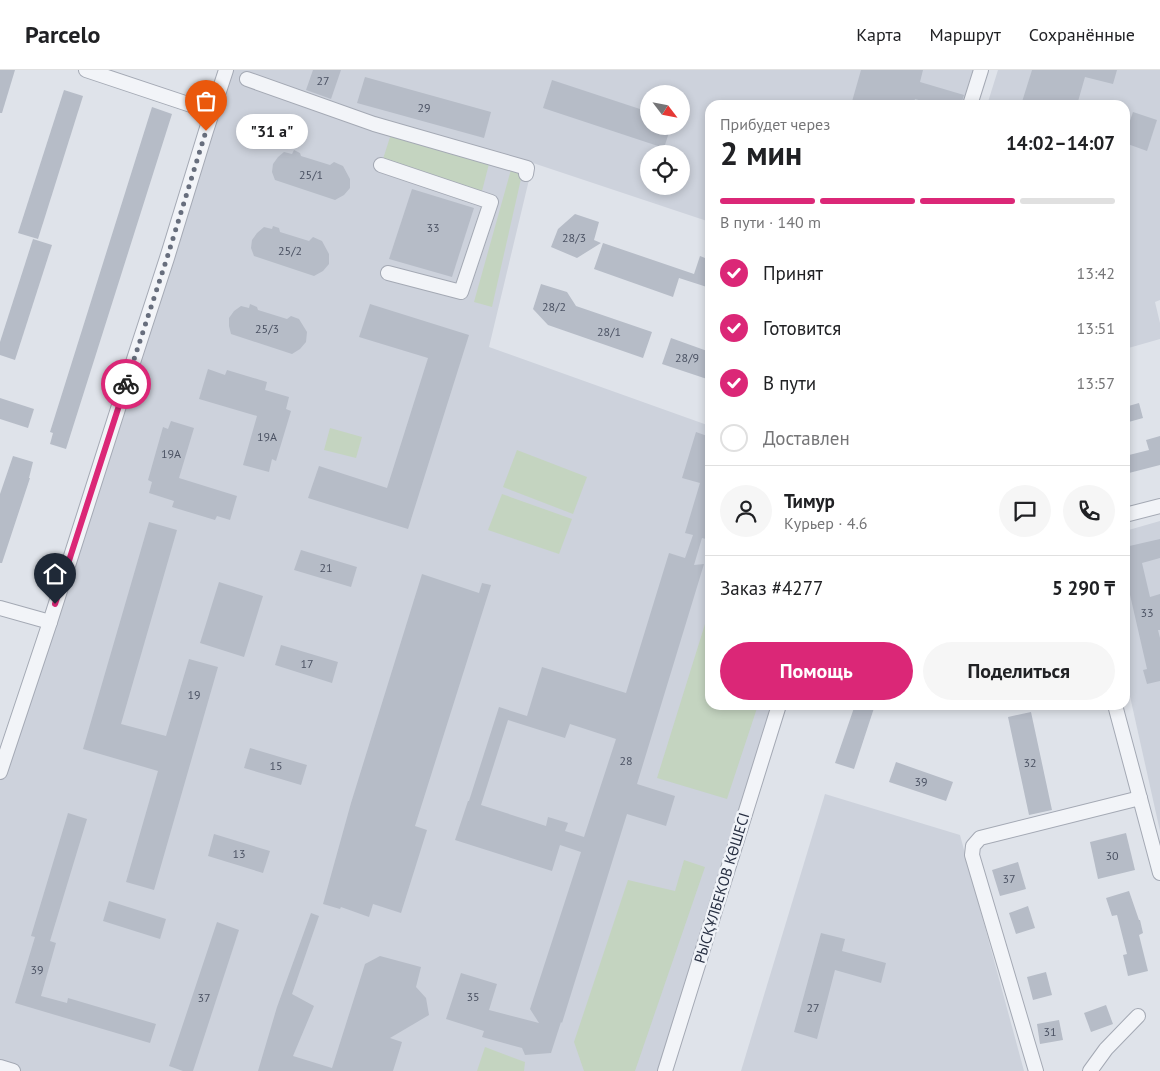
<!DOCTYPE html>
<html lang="ru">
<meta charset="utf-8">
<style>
:root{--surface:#fff;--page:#f6f6f6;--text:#202124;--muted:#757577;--line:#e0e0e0;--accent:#db2777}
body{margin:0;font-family:"PT Sans",sans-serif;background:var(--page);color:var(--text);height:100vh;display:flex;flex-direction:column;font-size:19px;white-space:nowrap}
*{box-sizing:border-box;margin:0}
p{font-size:16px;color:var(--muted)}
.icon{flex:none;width:28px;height:28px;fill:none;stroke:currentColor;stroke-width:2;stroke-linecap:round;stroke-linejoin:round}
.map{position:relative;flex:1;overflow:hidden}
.details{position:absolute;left:705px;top:30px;width:425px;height:610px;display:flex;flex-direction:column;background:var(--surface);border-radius:15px;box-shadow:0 2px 8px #0003}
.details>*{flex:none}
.needle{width:32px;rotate:122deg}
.buttons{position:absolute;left:640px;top:15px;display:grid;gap:10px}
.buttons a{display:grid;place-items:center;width:50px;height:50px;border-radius:50%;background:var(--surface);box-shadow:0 2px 8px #0003;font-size:25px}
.pin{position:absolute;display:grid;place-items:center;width:42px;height:42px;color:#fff;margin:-51px -21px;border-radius:50% 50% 50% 0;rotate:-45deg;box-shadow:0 0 5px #0007}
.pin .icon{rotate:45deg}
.courier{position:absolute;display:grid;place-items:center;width:50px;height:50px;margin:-25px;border:4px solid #db2777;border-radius:50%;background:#fff;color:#222;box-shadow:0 1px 6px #0007}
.bubble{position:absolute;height:35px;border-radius:18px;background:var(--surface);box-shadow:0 2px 8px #0003;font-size:16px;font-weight:700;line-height:35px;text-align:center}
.overview em{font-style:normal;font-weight:700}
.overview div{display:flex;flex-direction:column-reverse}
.overview{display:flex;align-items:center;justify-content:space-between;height:85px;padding:0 15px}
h1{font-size:32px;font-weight:700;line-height:38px}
.bar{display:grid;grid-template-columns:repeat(4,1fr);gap:8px 5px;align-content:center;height:60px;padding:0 15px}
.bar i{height:6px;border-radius:4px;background:var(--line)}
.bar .active{background:var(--accent)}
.bar p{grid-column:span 4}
.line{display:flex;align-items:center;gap:12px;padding:0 15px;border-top:1px solid var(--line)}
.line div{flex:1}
.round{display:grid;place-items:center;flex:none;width:52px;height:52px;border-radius:26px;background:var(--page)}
ol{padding:0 15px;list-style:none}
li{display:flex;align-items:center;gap:15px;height:55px}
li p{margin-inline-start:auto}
li .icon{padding:5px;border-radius:50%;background:var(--accent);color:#fff;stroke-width:4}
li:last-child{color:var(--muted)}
li i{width:28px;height:28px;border:2px solid var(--line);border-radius:50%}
.cta{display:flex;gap:10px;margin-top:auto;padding:10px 15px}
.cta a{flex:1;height:58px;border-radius:30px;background:var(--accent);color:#fff;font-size:20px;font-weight:700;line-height:58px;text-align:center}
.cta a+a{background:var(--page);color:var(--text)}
header{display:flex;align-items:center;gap:30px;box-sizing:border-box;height:70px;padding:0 25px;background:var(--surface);border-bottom:1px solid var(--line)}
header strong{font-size:24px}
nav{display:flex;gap:28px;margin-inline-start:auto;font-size:18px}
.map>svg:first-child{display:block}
.built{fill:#cdd2dc;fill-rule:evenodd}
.green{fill:#c4d4c0}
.building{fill:#b6bcc7;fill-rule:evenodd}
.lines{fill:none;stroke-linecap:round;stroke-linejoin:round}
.minor-casing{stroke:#a4a9b4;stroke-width:16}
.minor{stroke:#f2f4f8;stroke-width:14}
.done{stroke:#676e7d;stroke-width:5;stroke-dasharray:0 9}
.route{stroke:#db2777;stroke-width:6}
.labels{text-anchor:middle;stroke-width:5;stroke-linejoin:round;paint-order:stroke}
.number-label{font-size:12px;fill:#4b5263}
.street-label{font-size:15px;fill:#272f42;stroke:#eff2f7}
</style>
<header>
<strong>Parcelo</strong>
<nav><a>Карта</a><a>Маршрут</a><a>Сохранённые</a></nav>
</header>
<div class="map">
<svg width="1160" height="1001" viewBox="0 0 1160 1001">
<rect width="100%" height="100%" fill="#dfe3ea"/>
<g class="built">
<path d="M226,0H981L970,35H710V152L533,93L489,277L710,356V635H779L665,1001H13L0,997V702ZM649,24H681V56H649ZM649,84H681V116H649Z"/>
<polygon points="998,0 1160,0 1160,230 1155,232 1160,253 1160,269 1125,279 1125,35 987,35"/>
<polygon points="1160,451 1160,761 1125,604 1125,461"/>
<polygon points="825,724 960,765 1024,1001 741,1001"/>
</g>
<g class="green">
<polygon points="391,64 490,90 482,121 433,107 383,89"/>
<polygon points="512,96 523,100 492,237 474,232"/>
<polygon points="330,358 362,367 356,388 324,380"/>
<polygon points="517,380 587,407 573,444 503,417"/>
<polygon points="502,424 572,449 559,484 488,460"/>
<polygon points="710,538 710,635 758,635 727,729 657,708"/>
<polygon points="684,790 705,797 635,1001 584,1001 574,972 628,810 675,821"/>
<polygon points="485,977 525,992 524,1001 477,1001"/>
</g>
<g class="building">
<polygon points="0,0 15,0 2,43 0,43"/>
<polygon points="313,0 341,0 331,29 306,20"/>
<polygon points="861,0 923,0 920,12 964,25 961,35 937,35 915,29 913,35 851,35"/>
<polygon points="1032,0 1117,0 1113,14 1085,7 1077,35 1021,35"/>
<polygon points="365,7 491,42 484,68 357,33"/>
<polygon points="552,10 649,42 649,56 671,56 664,78 543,38"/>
<polygon points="64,20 83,26 38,169 18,163"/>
<polygon points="152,37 172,44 66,379 50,374 53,363 50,362"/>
<polygon points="1133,42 1157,50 1147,81 1125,73 1125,65"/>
<polygon points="294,80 300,83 301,86 330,95 334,92 343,96 350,109 350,118 344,125 335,130 275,110 272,102 273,94 278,87 284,82 292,84"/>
<polygon points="412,119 474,138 452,207 389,189"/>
<polygon points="575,144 599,152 594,170 601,173 577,188 551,177 558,159"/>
<polygon points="273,156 279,158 280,162 309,171 313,167 322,171 329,184 329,194 323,201 314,206 254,186 251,178 252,170 257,163 264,157 272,159"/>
<polygon points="33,169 52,175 15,290 0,285 0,272"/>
<polygon points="603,173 694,204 700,186 710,190 710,218 679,208 673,227 594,199"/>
<polygon points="541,214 567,222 576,236 652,262 643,288 548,255 533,239"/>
<polygon points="250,234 257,237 258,240 287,249 291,246 299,249 307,262 306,272 300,279 292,284 231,264 229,256 229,248 234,241 241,236 249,238"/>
<polygon points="370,234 469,265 408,459 308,428 319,396 387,418 428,288 359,267"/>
<polygon points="671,268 710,282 710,310 662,294"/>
<polygon points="208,299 225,305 227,300 267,312 265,320 289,327 286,339 291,341 276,391 272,389 269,402 243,395 257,346 199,329"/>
<polygon points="0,328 34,339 28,358 0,349"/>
<polygon points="1139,333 1143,348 1125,353 1125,337"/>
<polygon points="171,351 194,358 179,408 237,426 230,450 217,446 215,450 172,437 174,431 149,423 152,412 148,410 163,357 168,359"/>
<path d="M696,362L710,367V470L702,468L694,495L704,494L637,714L675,726L666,756L627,744L562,953L561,952L551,983L525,985L522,978L482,967L484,961L446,949L461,903L497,914L489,940L539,953L530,939L581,782L560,775L552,801L455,770L468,731H469L499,637L527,646L542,597L626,623L669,483L685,488L693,465L685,463L700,413L682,408ZM508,650L565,668L570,654L616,669L584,767L565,761L568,753L548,747L546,756L481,735Z"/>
<polygon points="1160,366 1160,395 1125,404 1125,386 1149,380 1146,370"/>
<polygon points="13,386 33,392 29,408 30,408 2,493 0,493 0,424"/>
<polygon points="149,452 177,460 121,654 166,666 189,589 218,597 154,820 126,812 158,701 83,679"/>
<polygon points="1160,469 1160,488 1142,493 1150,527 1160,524 1160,560 1158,560 1160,568 1160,611 1147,614 1143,600 1147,599 1125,503 1125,477"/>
<polygon points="301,480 357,497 351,517 294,500"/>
<polygon points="422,504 479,523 482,513 491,515 415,756 427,760 401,843 373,834 369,847 341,837 340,839 323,834 351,733"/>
<polygon points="219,512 263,526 244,587 200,573"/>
<polygon points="281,575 338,592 332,613 275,595"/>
<polygon points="855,635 875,635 854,699 835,693"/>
<polygon points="1031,642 1052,740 1029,745 1008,647"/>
<polygon points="250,678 307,695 301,715 244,698"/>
<polygon points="896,692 953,712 946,731 889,712"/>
<polygon points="68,743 87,749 50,871 56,873 41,926 67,933 68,928 156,954 150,973 15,933 35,867 31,866"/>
<polygon points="1126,763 1135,800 1098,809 1090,772"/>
<polygon points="214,764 270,781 263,803 208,786"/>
<polygon points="1018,792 1026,819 1000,826 992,800"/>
<polygon points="1129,821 1139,850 1140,850 1143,863 1139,865 1148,901 1128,906 1123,885 1127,884 1117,845 1112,846 1106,828"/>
<polygon points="109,831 166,849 160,869 103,851"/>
<polygon points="1028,836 1035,858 1016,864 1009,843"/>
<polygon points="311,843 319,846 292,924 314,936 293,986 332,998 365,894 380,886 421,897 416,917 426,928 429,945 390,968 402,972 393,1001 258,1001 277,937"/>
<polygon points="217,852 239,860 193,1001 183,1001 169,996"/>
<polygon points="821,863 845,869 842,881 886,893 881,913 835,900 817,969 794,962"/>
<polygon points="1046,902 1052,925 1033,930 1027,907"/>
<polygon points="1106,935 1113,954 1091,962 1084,943"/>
<polygon points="1059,950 1063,970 1040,974 1037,954"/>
</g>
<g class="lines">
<g class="minor-casing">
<g id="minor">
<polyline points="86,0 212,42"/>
<polyline points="247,9 374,54 527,98 526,104"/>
<polyline points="970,35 981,0"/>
<polyline points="381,95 491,132 461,222 388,203"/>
<polyline points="1125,445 1160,436"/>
<polyline points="0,538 50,552"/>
<polyline points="1115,635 1160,803"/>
<polyline points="0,702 50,552 124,320 167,188 206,61 226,0"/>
<polyline points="0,997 13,1001"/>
<polyline points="665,1001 779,635"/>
<polyline points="1036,1001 972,785 973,776 980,768 1140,728"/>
<polyline points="1090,1001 1106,979 1138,946"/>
</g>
</g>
<use href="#minor" class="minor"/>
</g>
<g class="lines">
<polyline class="done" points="126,314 167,188 206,61"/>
<polyline class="route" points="55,534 126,314"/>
</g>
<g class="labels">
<g class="number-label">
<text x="323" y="15">27</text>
<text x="424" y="42">29</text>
<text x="311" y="109">25/1</text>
<text x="433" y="162">33</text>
<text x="574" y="172">28/3</text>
<text x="290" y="185">25/2</text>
<text x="554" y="241">28/2</text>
<text x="267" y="263">25/3</text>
<text x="609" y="266">28/1</text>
<text x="687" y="292">28/9</text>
<text x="267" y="371">19А</text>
<text x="171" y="388">19А</text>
<text x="326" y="502">21</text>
<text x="1147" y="547">33</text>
<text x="307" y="598">17</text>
<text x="194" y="629">19</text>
<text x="626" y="695">28</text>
<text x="1030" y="697">32</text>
<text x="276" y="700">15</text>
<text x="921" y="716">39</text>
<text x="239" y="788">13</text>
<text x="1112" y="790">30</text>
<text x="1009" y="813">37</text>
<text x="37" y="904">39</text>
<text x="473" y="931">35</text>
<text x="204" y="932">37</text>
<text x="813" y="942">27</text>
<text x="1050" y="966">31</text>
</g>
<g class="street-label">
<text transform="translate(722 818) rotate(-73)" y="5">РЫСҚҰЛБЕКОВ КӨШЕСІ</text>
</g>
</g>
</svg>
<div class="buttons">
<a><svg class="needle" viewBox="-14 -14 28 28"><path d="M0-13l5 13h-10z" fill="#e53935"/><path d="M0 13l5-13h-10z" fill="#757577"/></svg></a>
<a><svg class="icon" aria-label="locate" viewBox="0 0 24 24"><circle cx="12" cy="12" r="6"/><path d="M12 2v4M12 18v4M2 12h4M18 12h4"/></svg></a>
</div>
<div class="pin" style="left:206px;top:61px;background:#ea580c"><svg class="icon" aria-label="bag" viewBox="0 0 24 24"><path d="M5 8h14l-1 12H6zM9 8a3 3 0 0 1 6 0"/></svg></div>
<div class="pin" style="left:55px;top:534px;background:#1f2937"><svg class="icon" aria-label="home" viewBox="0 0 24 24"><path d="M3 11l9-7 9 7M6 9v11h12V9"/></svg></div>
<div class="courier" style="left:126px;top:314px"><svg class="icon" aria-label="bike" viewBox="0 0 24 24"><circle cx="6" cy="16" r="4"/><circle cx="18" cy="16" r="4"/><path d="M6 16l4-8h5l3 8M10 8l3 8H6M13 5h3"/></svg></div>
<div class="bubble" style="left:236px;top:44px;width:72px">&quot;31 а&quot;</div>
<section class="details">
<div class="overview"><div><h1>2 мин</h1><p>Прибудет через</p></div><em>14:02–14:07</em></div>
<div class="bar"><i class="active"></i><i class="active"></i><i class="active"></i><i></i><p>В пути · 140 m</p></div>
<ol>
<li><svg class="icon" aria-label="check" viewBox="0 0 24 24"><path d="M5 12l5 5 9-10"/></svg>Принят<p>13:42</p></li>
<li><svg class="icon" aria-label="check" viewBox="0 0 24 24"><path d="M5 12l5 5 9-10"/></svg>Готовится<p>13:51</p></li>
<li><svg class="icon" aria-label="check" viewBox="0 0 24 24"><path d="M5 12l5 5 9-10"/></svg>В пути<p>13:57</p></li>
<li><i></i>Доставлен</li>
</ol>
<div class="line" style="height:90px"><a class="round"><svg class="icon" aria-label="person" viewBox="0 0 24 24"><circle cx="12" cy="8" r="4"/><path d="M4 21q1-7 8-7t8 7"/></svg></a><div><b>Тимур</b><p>Курьер · 4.6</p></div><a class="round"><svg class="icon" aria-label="chat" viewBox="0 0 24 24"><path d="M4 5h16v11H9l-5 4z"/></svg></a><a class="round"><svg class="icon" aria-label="phone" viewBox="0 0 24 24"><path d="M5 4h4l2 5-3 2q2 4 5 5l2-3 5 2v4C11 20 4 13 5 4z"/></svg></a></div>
<div class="line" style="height:65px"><div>Заказ #4277</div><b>5 290 ₸</b></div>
<div class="cta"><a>Помощь</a><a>Поделиться</a></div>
</section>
</div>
